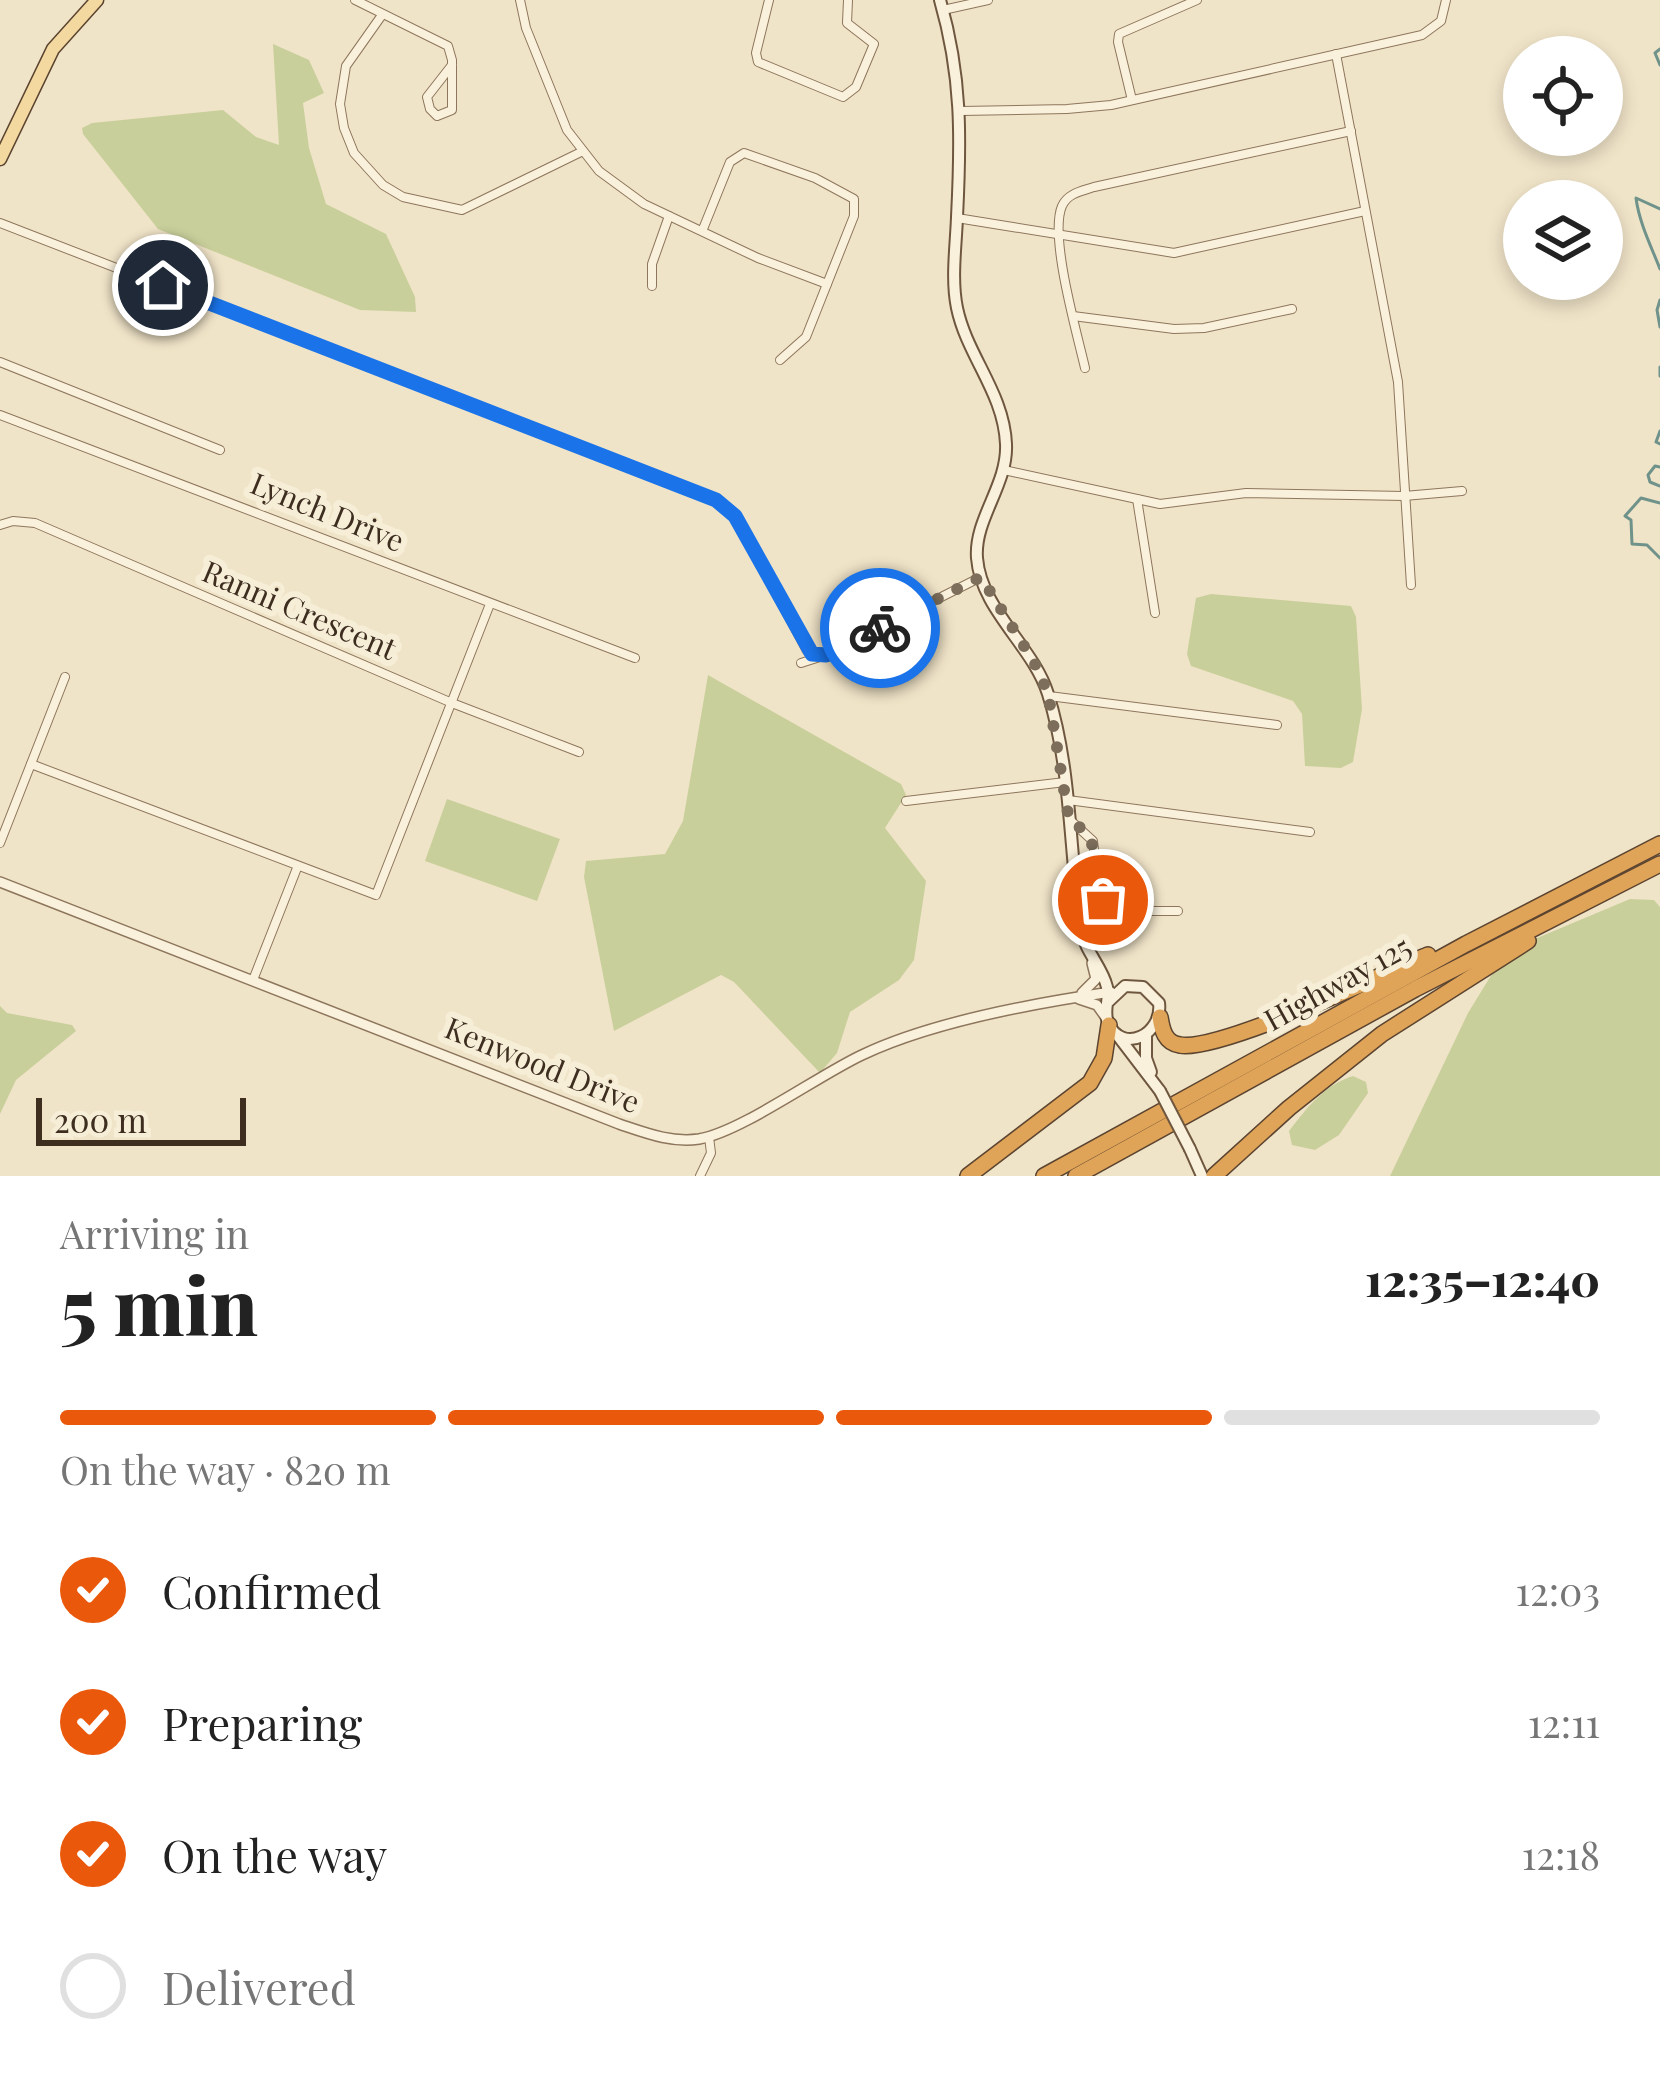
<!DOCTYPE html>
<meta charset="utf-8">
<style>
:root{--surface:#fff;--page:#f2f2f2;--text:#222;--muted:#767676;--line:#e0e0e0;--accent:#ea580c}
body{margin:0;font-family:"Playfair Display",serif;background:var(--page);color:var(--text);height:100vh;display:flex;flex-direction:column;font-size:45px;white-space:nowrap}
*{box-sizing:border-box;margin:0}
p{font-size:39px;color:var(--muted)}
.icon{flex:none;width:66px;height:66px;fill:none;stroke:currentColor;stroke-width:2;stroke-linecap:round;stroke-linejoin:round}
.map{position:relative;height:1176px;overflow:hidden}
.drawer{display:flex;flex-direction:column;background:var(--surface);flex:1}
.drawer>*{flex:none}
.controls{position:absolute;left:1503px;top:36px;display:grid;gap:24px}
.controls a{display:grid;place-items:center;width:120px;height:120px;border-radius:50%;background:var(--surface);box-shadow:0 6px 18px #0003;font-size:60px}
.scale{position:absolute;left:36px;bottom:30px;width:210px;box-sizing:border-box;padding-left:12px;border:6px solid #3d2e20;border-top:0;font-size:33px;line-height:42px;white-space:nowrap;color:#3d2e20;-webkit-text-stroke:9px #f7eed8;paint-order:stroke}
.pin{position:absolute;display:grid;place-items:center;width:102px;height:102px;color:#fff;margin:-51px;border:6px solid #fff;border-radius:50%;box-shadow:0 3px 12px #0007}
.courier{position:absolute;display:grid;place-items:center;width:120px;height:120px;margin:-60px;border:9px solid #1a73e8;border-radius:50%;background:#fff;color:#222;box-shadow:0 3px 15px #0007}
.head em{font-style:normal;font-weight:800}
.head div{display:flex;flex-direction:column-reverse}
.head{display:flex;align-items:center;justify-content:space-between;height:204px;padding:0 60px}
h1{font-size:78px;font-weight:800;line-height:90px}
.bar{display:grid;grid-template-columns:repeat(4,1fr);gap:18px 12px;align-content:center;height:144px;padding:0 60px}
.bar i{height:15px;border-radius:9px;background:var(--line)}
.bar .selected{background:var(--accent)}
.bar p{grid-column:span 4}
ol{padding:0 60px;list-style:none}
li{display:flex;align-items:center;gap:36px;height:132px}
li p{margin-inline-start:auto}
li .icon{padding:12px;border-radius:50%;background:var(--accent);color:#fff;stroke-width:4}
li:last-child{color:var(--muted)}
li i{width:66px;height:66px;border:6px solid var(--line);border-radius:50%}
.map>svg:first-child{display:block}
.green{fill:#c9cf9b}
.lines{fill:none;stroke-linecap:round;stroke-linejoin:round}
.stream{stroke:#6f938a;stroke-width:3}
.minor-casing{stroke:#8d765c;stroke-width:10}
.tertiary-casing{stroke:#8d765c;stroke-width:12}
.secondary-casing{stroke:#6f573f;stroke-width:14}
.primary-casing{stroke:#5b4430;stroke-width:15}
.motorway-casing{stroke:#5b4430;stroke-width:18}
.minor{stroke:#faf1dc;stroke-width:8}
.tertiary{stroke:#faf1dc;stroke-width:9}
.secondary{stroke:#faf1dc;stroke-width:10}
.primary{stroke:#f3d9a0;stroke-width:12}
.motorway{stroke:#e0a458;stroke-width:15}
.secondary-bridge-casing{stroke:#6f573f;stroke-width:14;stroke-linecap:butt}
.secondary-bridge{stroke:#faf1dc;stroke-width:10}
.done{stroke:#7c6e5b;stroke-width:12;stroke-dasharray:0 21.6}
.route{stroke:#1a73e8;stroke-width:15}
.labels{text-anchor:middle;stroke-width:12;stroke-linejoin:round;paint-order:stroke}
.street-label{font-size:30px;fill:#3d2e20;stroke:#f7eed8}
</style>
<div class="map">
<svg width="1660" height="1176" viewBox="0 0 1660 1176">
<rect width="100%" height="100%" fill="#f0e4c8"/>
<g class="green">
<polygon points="273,44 309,60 324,93 303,103 309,148 326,204 386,234 415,297 416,312 360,310 158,229 83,134 82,128 92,123 223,110 256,137 279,145"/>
<polygon points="1211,594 1351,606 1356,617 1362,709 1353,762 1341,768 1305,766 1302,714 1293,701 1191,666 1187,654 1196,598"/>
<polygon points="708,675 901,784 906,795 885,828 926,881 914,960 899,980 850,1012 837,1053 820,1073 734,982 721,975 614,1031 584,877 586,861 665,854 683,821"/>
<polygon points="447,799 560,839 537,901 425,861"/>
<polygon points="1630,899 1654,900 1660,907 1660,1176 1390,1176 1468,1013 1506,951"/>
<polygon points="0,1006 7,1013 72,1025 76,1031 16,1080 0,1114"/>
<path d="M1353,1076L1366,1082L1368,1093L1339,1135L1315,1150L1292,1145L1289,1131C1307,1108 1324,1085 1353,1076Z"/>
</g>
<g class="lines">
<g class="stream">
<polyline points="1660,49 1655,53 1660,65"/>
<path d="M1660,209L1636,198C1639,222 1651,246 1660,269"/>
<polyline points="1660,300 1657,310 1660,327"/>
<polyline points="1660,367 1660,376"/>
<polyline points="1660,431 1656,442 1660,444"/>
<polyline points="1660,467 1655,466 1648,475 1650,482 1660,486"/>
<polyline points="1660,503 1641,498 1625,516 1631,520 1632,544 1647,545 1660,558"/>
</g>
<g class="minor-casing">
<g id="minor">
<polyline points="355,0 448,46 452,60 452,110 437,116 430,109 427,97 452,65"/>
<polyline points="520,0 526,28 567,130 599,171 644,204 758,258 827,284"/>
<polyline points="769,0 756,53 758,62 843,97 856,87 874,44 847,23 848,0"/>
<polyline points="943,10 988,0"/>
<polyline points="382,15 346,66 340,104 344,128 354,153 383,185 403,197 462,210 581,152"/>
<polyline points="1336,54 1398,382 1411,585"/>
<polyline points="1132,100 1118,42 1119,34 1197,0"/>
<polyline points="961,111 1067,109 1111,105 1422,35 1441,21 1446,0"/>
<polyline points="957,218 1174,253 1365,211"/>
<polyline points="0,223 714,499 735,516 807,651 817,656"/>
<polyline points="703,229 730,162 744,153 815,178 854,199 854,216 806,337 780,360"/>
<polyline points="652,286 652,264 669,216"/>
<polyline points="1073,316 1174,329 1204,328 1292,309"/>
<polyline points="0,362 220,450"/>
<path d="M1085,368C1077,333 1049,236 1062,206C1068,193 1082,191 1094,187L1351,131"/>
<polyline points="0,415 635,658"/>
<polyline points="1004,470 1160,504 1246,493 1404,496 1462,491"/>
<polyline points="1137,499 1155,613"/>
<polyline points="0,525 13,521 35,523 452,703 579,752"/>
<polyline points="801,663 826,655 981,577"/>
<polyline points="1049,696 1277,725"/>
<polyline points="31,764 376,895 490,604"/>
<polyline points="1068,800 1310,832"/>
<polyline points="906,801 1065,782"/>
<polyline points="1070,820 1093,841 1099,892 1105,902 1140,911 1178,911"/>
<polyline points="0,843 65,677"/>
<polyline points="253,980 297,868"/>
<polyline points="700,1176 711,1153 709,1137"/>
</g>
</g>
<g class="tertiary-casing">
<g id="tertiary">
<path d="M0,882L619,1124C646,1133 671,1143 699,1139C741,1132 819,1075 862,1055C931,1022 1035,1003 1111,992"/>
<polyline points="1082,993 1096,979 1092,963"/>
<polyline points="1079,999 1097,1005 1107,1019"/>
</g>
</g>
<g class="secondary-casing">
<g id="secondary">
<path d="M940,0C962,76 961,138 957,217C956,246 951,279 957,308C967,356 1004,393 1006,444C1008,485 974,519 977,558C981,610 1033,646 1048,694C1072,770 1069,852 1081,929C1085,952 1102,966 1107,987C1110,999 1103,1011 1108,1023C1123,1055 1163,1034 1159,1003L1143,987L1125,986L1108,1002"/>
<polyline points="1146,1035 1146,1058 1151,1072"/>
<polyline points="1118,1036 1160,1091"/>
<polyline points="1190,1149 1202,1176"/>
</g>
</g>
<g class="primary-casing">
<polyline id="primary" points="0,159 53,49 97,0"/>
</g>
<g class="motorway-casing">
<g id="motorway">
<path d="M1160,1017C1162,1030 1165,1043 1180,1045C1219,1052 1383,974 1428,955"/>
<polyline points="968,1176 1090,1083 1104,1058 1109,1025"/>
<polyline points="1044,1176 1466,944 1660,844"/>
<polyline points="1076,1176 1415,989 1660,864"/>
<polyline points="1214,1176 1289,1108 1382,1034 1528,941"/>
</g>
</g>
<use href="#minor" class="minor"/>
<use href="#tertiary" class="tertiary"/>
<use href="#secondary" class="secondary"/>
<use href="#primary" class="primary"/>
<use href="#motorway" class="motorway"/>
<g class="secondary-bridge-casing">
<polyline id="secondary-bridge" points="1160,1091 1190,1149"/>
</g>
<use href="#secondary-bridge" class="secondary-bridge"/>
</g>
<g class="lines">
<path class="done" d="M880,628L981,577L1034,662L1048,693L1069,820C1108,842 1087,867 1103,900"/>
<polyline class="route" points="163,285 716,500 735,516 812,654 826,655 880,628"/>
</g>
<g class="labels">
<g class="street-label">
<text transform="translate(327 513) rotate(22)" y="10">Lynch Drive</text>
<text transform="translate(299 611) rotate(23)" y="10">Ranni Crescent</text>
<text transform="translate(1338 984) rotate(-29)" y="10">Highway 125</text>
<text transform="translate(542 1066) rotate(22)" y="10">Kenwood Drive</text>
</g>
</g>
</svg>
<div class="controls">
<a><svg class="icon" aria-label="locate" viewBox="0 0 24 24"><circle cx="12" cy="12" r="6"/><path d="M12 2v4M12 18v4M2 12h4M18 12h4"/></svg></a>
<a><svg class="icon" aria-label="layers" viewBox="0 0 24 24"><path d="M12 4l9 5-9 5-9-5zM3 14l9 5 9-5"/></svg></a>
</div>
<div class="scale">200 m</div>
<div class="pin" style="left:1103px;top:900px;background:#ea580c"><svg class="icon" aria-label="bag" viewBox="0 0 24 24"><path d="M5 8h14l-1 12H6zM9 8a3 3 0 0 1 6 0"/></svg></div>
<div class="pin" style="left:163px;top:285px;background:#1f2937"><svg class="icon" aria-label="home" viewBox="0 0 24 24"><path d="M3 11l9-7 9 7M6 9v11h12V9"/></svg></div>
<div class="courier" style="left:880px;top:628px"><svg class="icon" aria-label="bike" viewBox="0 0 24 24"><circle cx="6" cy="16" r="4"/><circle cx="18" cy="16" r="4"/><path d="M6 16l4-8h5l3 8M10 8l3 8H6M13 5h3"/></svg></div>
</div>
<section class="drawer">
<div class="head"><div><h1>5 min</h1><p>Arriving in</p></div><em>12:35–12:40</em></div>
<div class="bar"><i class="selected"></i><i class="selected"></i><i class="selected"></i><i></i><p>On the way · 820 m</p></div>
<ol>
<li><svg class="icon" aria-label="check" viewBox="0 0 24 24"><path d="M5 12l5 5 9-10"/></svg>Confirmed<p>12:03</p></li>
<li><svg class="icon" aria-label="check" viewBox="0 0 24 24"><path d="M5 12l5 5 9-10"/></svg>Preparing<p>12:11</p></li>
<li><svg class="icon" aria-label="check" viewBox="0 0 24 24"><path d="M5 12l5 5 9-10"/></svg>On the way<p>12:18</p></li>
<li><i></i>Delivered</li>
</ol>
</section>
